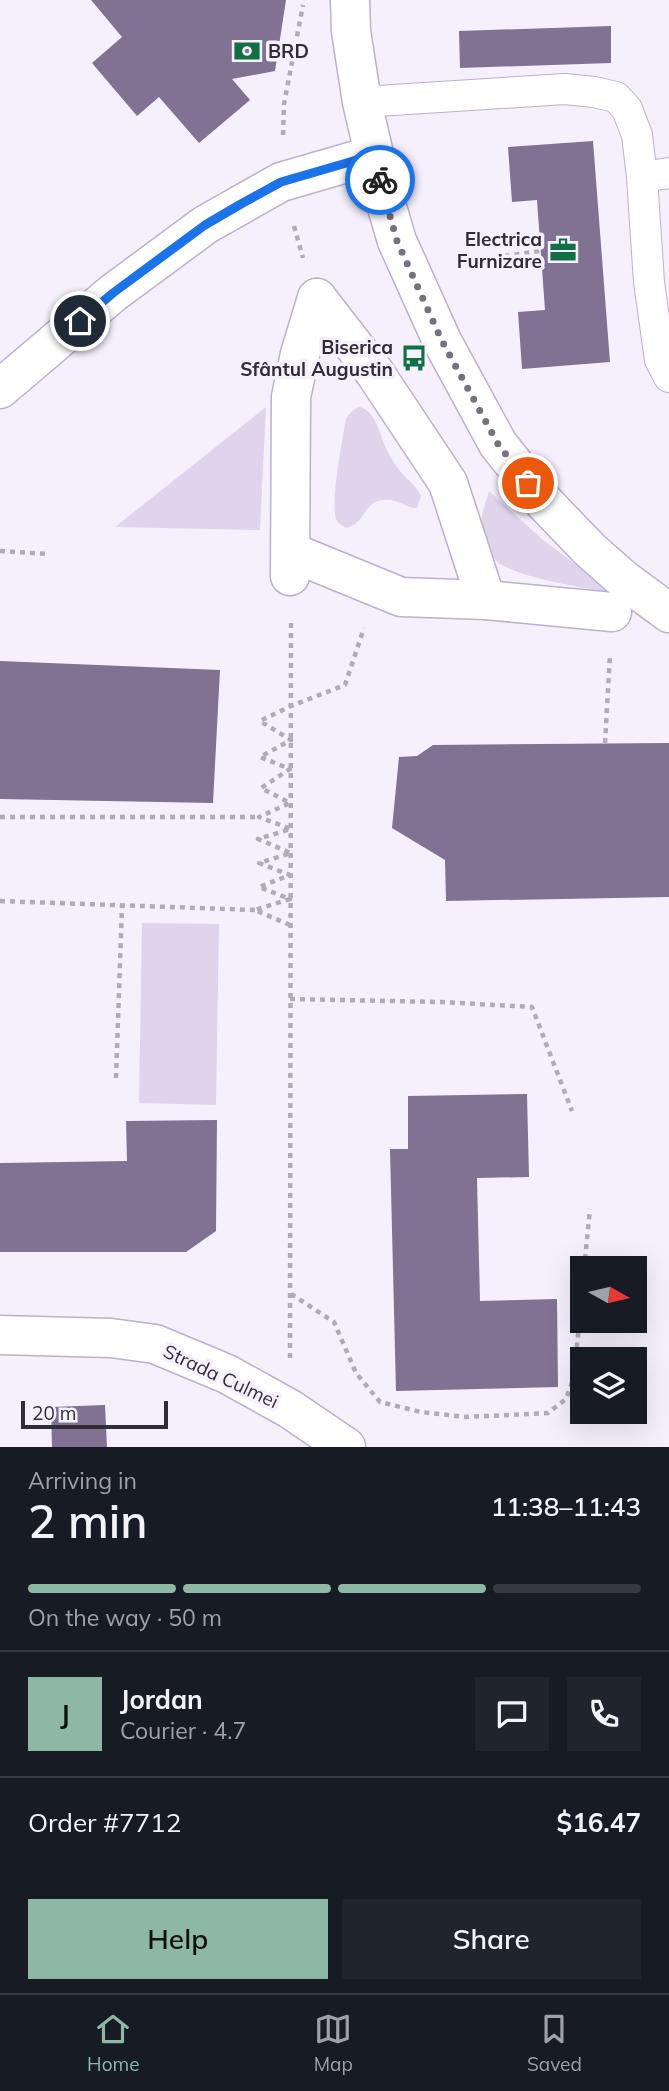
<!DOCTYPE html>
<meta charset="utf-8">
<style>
:root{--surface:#171b24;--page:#20242c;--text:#f1f3f6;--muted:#9ea1a6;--line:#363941;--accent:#8cb8a5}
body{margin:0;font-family:Mulish,sans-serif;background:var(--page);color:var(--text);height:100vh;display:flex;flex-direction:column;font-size:26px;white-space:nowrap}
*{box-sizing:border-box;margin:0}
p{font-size:23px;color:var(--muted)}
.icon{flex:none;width:38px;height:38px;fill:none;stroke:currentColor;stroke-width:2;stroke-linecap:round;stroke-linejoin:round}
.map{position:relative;height:1447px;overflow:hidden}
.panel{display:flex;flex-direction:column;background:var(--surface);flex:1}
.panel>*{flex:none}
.needle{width:46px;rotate:98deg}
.fabs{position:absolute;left:570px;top:1256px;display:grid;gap:14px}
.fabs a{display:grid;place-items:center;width:77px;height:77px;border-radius:0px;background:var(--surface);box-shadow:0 7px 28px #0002;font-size:35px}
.scale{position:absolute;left:21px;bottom:18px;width:147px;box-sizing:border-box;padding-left:7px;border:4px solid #322c38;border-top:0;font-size:19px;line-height:24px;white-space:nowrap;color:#322c38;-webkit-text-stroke:5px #f6f0fd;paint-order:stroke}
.pin{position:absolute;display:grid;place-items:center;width:60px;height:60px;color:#fff;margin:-30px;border:4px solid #fff;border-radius:50%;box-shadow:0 2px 7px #0007}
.courier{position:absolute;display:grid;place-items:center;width:70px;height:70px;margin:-35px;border:5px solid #1a73e8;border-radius:50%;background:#fff;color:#222;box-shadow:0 2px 9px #0007}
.headline em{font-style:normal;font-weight:600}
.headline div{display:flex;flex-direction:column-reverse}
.headline{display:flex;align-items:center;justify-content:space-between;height:119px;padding:0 28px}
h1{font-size:46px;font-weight:600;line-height:52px}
.bar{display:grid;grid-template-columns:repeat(4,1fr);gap:10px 7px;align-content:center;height:84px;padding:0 28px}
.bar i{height:9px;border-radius:5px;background:var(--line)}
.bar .selected{background:var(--accent)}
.bar p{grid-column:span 4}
.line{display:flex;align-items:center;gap:18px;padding:0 28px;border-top:2px solid var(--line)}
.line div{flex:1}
.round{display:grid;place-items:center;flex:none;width:74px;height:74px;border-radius:0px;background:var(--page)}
.action{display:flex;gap:14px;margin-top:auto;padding:14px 28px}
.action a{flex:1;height:80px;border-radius:0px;background:var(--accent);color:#111;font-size:28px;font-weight:600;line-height:80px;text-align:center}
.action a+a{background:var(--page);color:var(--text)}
.tab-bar{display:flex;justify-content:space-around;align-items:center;height:98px;border-top:2px solid var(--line);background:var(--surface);font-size:19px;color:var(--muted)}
.tab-bar a{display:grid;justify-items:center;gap:4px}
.tab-bar .selected{color:var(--accent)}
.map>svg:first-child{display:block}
.green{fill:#dfd4ec}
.building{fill:#817192}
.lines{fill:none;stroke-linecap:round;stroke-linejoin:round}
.service-casing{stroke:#bdafce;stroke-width:32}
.pedestrian-casing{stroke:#bdafce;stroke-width:41}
.minor-casing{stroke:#bdafce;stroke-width:41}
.tertiary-casing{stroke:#bdafce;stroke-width:41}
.path{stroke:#b1abb8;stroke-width:4.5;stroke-dasharray:5 5;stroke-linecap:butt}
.service{stroke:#fff;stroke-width:30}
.pedestrian{stroke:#fff;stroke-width:38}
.minor{stroke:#fff;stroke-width:38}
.tertiary{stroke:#fff;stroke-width:38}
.done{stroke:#77717d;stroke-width:7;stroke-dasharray:0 12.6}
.route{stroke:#1a73e8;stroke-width:9}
.labels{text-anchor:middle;stroke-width:7;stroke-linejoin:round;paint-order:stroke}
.poi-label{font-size:19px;font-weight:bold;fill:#322c38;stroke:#f6f0fd;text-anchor:end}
.street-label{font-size:19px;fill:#322c38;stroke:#f6f0fd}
</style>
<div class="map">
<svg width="669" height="1447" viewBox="0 0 669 1447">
<rect width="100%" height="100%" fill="#f6f0fd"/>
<g class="green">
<polygon points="266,407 260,530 115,527"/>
<path d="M359,407C377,410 380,438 388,452C391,458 395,465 400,471C407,480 417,486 421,496L417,508C407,508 400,501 391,500C362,497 368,523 346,528C343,526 339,524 337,521C329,507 343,437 346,418L352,411Z"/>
<path d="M489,491L542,539L613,593C581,587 530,580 502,565C491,559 483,540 482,528C480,516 486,502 489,491Z"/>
<polygon points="142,923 219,924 216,1105 139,1103"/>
</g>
<g class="building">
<polygon points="91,0 286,0 275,71 232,79 250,100 199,143 159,97 137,116 92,63 122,37"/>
<polygon points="611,26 611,63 460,68 459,31"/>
<polygon points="593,141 610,362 522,369 518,312 545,310 537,200 512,202 508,147"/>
<polygon points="0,661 220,670 213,803 0,799"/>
<polygon points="669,743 669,897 446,901 445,860 392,828 399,757 417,756 433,745"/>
<polygon points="527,1094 529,1177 477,1178 480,1301 557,1299 558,1387 396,1391 390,1149 408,1149 408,1096"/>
<polygon points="217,1120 216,1231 186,1252 0,1252 0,1163 127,1161 126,1121"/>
<polygon points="105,1405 107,1447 52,1447 51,1407"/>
</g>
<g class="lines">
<g class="service-casing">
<g id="service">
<polyline points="362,102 565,89 594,92 616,97 627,109 637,135 642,177 649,282 660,360 669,377"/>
<polyline points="642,177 669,173"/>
</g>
</g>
<g class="pedestrian-casing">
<g id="pedestrian">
<polyline points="317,298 375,373 448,483 486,600"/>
<polyline points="291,552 401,597 486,600 612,612"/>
<polyline points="290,576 291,397 300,354 317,298"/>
</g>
</g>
<g class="minor-casing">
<g id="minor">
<polyline points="0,389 113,293 205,225 281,182 374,155"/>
<polyline points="0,1335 111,1338 155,1344 227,1374 290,1409 346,1447"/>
</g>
</g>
<g class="tertiary-casing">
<polyline id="tertiary" points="350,0 351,31 362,102 384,197 397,241 442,341 498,444 544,502 589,549 623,579 669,613"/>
</g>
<g class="path">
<polyline points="283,135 284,104 303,5"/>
<polyline points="294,226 303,258"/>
<polyline points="455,263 540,251"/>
<polyline points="0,551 48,554"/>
<polyline points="605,743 610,655"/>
<polyline points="0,817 259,817"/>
<polyline points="0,901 255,910"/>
<polyline points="290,925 255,910 290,899 259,887 290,875 259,863 291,853 258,839 291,829 259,817 290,803 261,788 290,769 260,757 291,740 260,721 291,706 345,685 364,628"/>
<polyline points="290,999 441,1002 532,1007 572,1111"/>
<polyline points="116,1078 122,905"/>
<polyline points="584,1269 590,1209"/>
<polyline points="291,1294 334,1322 356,1373 380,1402 421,1412 466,1417 548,1413 566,1399 574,1377 583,1283"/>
<polyline points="290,1358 291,618"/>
</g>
<use href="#service" class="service"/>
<use href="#pedestrian" class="pedestrian"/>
<use href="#minor" class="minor"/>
<use href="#tertiary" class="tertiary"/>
</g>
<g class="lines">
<polyline class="done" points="380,180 397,241 442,341 498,444 528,483"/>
<polyline class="route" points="80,321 113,293 205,225 241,204 281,182 374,155 380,180"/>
</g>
<defs>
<g id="bank-bare" transform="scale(2.1)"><path d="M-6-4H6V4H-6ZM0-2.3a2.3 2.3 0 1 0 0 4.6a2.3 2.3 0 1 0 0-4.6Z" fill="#106f43" stroke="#f6f0fd" stroke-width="2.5" paint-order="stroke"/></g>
<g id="office-bare" transform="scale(2.1)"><path d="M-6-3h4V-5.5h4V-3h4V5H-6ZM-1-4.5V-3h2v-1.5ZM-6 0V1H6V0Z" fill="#106f43" stroke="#f6f0fd" stroke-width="2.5" paint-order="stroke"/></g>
<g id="bus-bare" transform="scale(2.1)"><path d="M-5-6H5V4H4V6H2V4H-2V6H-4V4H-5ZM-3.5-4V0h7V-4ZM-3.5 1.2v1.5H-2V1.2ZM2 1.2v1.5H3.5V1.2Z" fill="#106f43" stroke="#f6f0fd" stroke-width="2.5" paint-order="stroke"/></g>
</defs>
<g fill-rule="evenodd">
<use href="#bank-bare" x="247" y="51"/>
<use href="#office-bare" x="563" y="250"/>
<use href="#bus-bare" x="414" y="358"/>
</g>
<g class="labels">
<g class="poi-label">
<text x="268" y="58" text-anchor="start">BRD</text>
<text x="542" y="246">Electrica<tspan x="542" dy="22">Furnizare</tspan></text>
<text x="393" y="354">Biserica<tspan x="393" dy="22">Sfântul Augustin</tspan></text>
</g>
<g class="street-label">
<text transform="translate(221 1376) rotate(25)" y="7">Strada Culmei</text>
</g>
</g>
</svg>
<div class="fabs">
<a><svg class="needle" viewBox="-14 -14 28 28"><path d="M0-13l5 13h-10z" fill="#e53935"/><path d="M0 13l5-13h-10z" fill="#9ea1a6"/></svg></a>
<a><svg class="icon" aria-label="layers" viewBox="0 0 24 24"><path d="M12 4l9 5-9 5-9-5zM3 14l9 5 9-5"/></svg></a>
</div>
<div class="scale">20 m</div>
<div class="pin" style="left:528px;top:483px;background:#ea580c"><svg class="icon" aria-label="bag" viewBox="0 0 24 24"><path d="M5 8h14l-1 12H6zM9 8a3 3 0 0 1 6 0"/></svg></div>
<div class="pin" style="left:80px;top:321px;background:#1f2937"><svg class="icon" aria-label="home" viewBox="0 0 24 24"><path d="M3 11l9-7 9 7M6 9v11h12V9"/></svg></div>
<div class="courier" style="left:380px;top:180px"><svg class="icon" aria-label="bike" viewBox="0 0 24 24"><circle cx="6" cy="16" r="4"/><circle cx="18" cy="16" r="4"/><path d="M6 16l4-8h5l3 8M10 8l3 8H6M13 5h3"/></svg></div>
</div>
<section class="panel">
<div class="headline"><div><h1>2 min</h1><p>Arriving in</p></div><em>11:38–11:43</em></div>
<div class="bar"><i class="selected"></i><i class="selected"></i><i class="selected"></i><i></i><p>On the way · 50 m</p></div>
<div class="line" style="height:126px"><b class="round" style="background:var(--accent);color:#111">J</b><div><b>Jordan</b><p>Courier · 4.7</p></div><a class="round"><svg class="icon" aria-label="chat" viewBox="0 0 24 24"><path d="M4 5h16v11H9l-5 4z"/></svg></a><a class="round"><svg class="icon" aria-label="phone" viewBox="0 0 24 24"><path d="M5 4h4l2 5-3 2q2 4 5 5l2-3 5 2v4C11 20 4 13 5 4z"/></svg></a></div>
<div class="line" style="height:91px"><div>Order #7712</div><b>$16.47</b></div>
<div class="action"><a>Help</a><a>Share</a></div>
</section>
<nav class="tab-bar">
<a class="selected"><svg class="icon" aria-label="home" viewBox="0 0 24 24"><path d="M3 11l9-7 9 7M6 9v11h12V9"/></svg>Home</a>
<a><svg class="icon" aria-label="map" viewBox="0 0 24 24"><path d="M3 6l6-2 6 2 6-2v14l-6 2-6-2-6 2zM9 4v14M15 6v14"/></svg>Map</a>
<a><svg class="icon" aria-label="saved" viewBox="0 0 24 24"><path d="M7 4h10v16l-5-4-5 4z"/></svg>Saved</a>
</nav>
